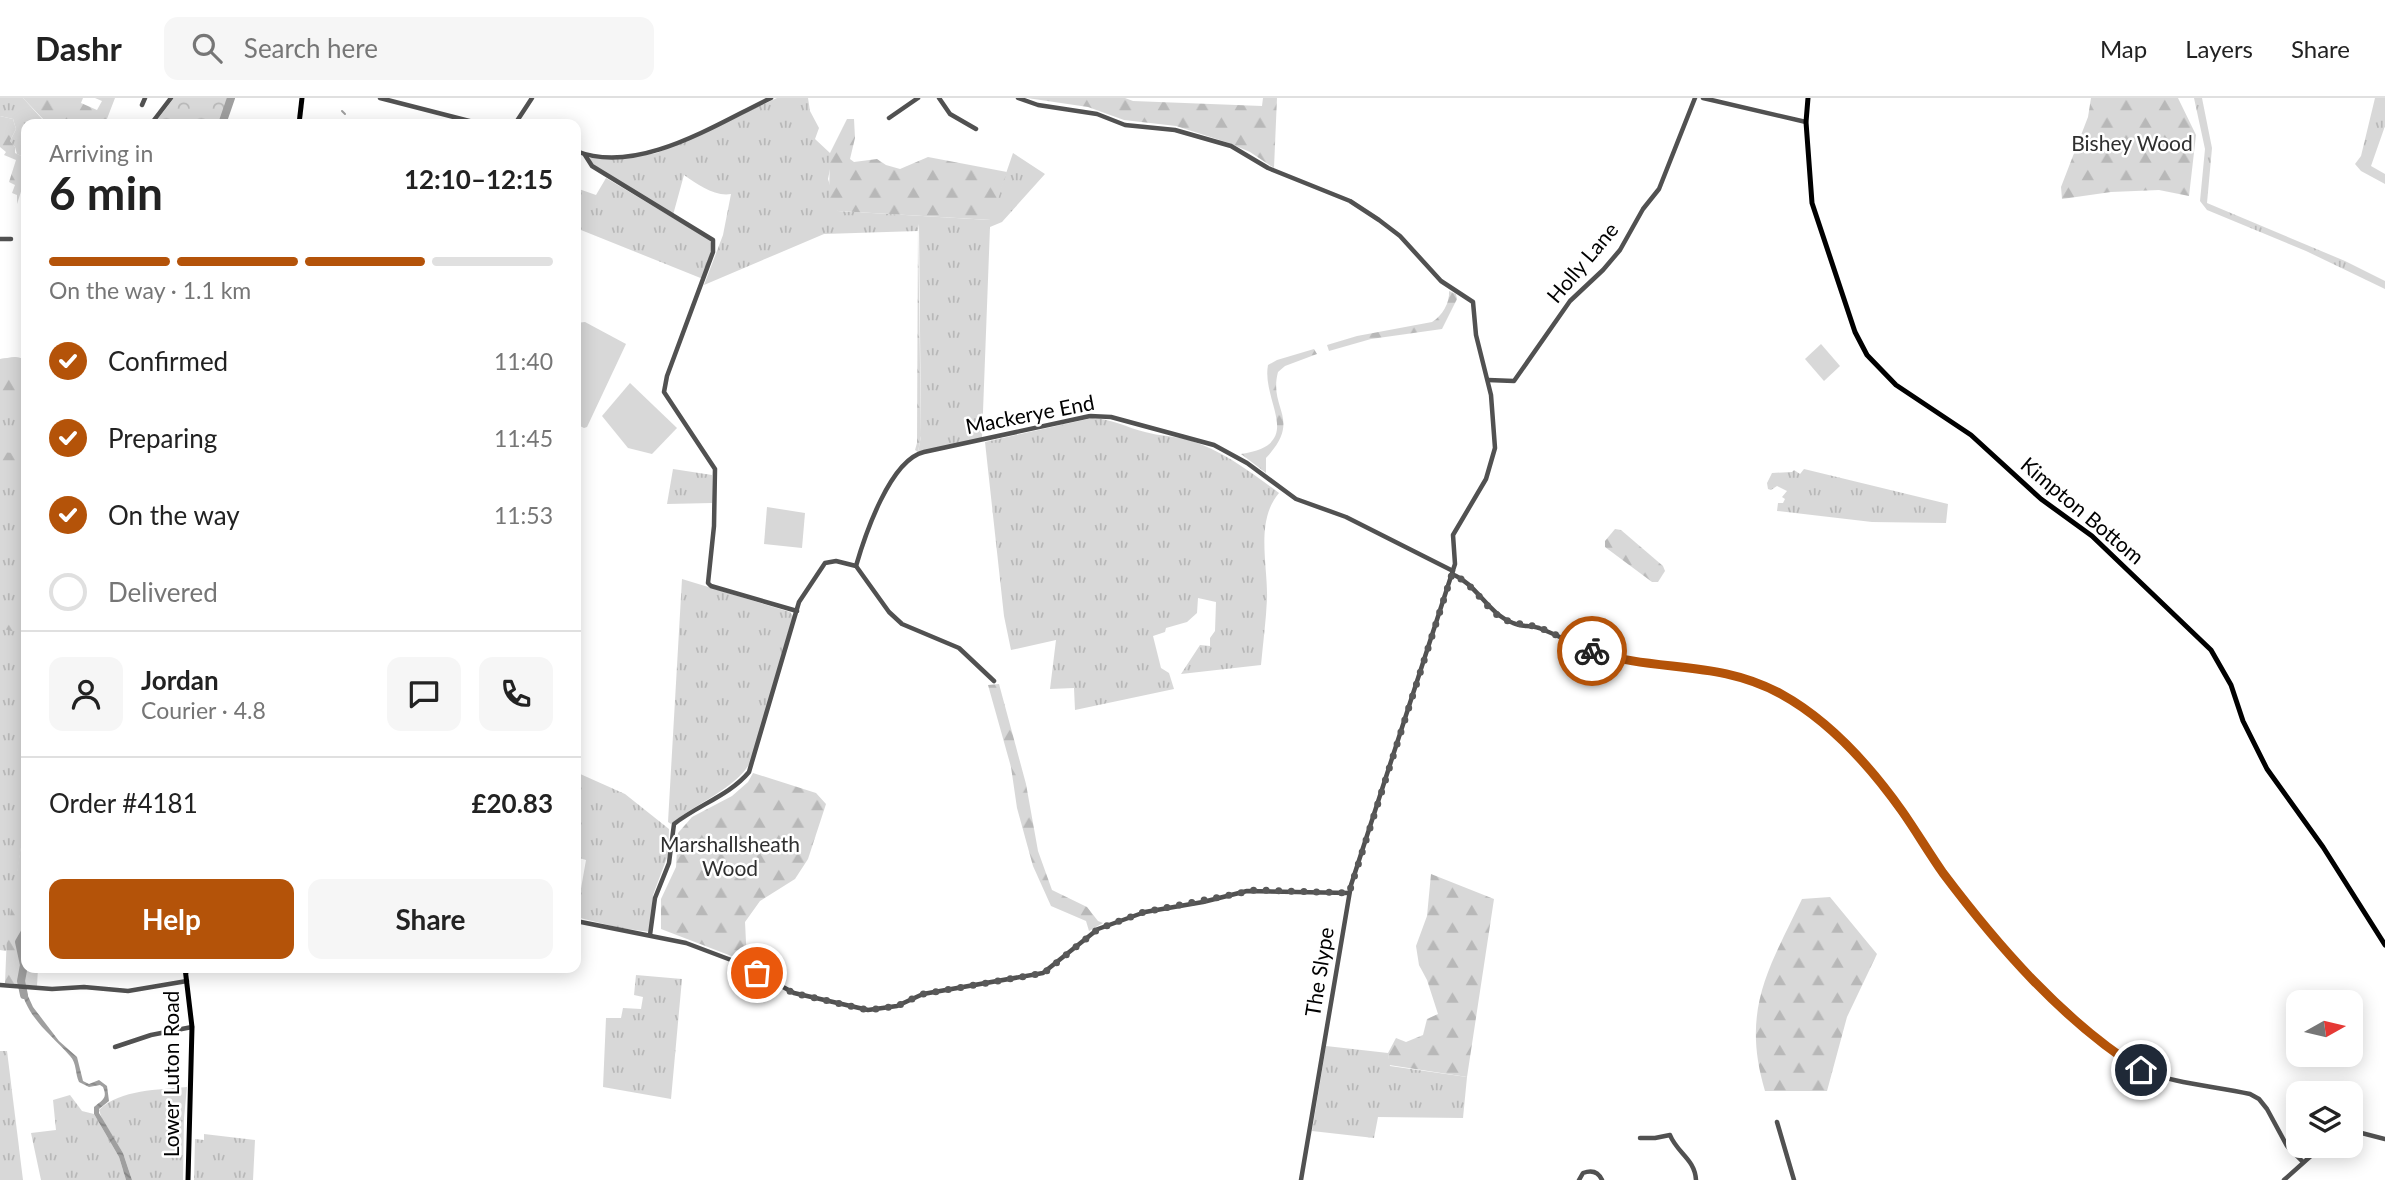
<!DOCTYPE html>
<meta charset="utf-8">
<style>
:root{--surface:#fff;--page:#f6f6f6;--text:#222;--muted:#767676;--line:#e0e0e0;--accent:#b45309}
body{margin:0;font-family:Lato,sans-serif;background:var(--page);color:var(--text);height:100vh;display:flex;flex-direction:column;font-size:26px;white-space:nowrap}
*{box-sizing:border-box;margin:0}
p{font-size:23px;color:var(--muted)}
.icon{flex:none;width:38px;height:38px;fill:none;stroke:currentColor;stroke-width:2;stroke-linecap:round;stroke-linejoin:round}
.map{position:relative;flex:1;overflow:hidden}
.details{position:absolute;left:21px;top:21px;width:560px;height:854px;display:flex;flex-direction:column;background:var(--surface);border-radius:14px;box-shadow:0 4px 18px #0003}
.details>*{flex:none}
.needle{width:46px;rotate:82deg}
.tools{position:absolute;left:2286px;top:892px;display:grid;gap:14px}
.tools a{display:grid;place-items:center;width:77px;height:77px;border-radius:14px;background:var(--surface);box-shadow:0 4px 18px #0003;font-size:35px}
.pin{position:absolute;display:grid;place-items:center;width:60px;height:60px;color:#fff;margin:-30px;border:4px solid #fff;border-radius:50%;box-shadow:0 2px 7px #0007}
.courier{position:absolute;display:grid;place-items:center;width:70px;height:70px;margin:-35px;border:5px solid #b45309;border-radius:50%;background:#fff;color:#222;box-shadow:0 2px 9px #0007}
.head em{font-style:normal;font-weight:700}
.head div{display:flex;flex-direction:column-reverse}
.head{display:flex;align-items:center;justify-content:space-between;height:119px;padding:0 28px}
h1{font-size:46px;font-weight:700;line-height:52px}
.bar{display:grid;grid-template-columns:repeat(4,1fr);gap:10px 7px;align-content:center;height:84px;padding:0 28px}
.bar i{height:9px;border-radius:5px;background:var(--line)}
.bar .selected{background:var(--accent)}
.bar p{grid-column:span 4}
.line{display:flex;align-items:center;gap:18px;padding:0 28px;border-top:2px solid var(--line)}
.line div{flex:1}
.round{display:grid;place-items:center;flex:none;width:74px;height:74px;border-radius:14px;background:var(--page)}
ol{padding:0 28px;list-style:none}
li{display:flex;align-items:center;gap:21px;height:77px}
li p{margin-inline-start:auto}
li .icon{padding:7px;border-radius:50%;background:var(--accent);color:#fff;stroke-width:4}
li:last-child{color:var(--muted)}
li i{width:38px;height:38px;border:4px solid var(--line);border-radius:50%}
.cta{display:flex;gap:14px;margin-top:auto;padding:14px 28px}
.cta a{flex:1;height:80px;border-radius:14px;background:var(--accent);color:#fff;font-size:28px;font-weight:700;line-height:80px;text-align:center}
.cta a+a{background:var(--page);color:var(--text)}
header{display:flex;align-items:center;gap:42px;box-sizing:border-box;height:98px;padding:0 35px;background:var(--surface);border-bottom:2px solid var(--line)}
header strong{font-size:33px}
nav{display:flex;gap:38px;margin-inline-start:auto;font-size:24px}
.search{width:490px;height:63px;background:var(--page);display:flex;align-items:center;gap:18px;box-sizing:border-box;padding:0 24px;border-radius:14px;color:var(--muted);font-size:26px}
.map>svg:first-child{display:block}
.grass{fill:url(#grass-tufts)}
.forest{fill:url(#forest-firs)}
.park{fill:url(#park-crowns)}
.garden{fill:#d8d8d8}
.water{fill:url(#water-waves)}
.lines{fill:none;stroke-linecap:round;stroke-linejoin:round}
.stream{stroke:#9f9f9f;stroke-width:2}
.river{stroke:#9f9f9f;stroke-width:8}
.minor{stroke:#515151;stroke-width:4.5}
.major{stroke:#000;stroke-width:5}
.done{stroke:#595959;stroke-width:7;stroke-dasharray:0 12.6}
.route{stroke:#b45309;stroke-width:9}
.labels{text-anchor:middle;stroke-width:5;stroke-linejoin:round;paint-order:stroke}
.park-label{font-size:21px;fill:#2f2f2f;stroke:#fff}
.street-label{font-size:21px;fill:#000;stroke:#fff}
</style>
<header>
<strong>Dashr</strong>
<div class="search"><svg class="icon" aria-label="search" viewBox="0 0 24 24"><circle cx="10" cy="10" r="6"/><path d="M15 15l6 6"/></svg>Search here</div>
<nav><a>Map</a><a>Layers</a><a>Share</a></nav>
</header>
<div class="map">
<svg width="2385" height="1082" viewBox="0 0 2385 1082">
<defs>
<pattern id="grass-tufts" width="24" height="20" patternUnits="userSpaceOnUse" patternTransform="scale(1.75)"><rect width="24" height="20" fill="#d8d8d8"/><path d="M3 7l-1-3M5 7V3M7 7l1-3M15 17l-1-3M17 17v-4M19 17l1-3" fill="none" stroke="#b8b8b8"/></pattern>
<pattern id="forest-firs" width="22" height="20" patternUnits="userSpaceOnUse" patternTransform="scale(1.75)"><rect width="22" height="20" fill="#d8d8d8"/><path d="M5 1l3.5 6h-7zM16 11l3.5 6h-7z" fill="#b8b8b8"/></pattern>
<pattern id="park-crowns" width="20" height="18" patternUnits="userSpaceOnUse" patternTransform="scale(1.75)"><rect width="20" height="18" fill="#d8d8d8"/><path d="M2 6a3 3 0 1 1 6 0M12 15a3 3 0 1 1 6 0" fill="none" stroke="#b8b8b8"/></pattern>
<pattern id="water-waves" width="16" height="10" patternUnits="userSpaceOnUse" patternTransform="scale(1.75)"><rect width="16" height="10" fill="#9f9f9f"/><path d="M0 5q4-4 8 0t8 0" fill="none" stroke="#878787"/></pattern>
</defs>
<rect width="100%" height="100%" fill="#fff"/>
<g class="grass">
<polygon points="0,0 23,0 43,22 37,23 37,26 26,26 24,43 26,43 26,60 17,56 15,49 10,43 16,31 13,21 0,18"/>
<path d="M777,0H808L810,13L819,30L815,41L830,55L831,66L828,81L838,113L990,122L1013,55L1045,76L1002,124L990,129L982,340L918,354L921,338L919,126L918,133L824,136L704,187L723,137L731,96C715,99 697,86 684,77L673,117L592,66L589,62L591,59L627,60L657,55Z"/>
<polygon points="2194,0 2202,0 2212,50 2207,105 2345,163 2385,183 2385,191 2306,153 2207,112 2200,103 2205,51"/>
<polygon points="2375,0 2385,0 2385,28 2371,68 2385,76 2385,86 2361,73 2355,66 2361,58"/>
<polygon points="606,80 710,142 712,149 703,181 576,130 576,90 596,97"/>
<polygon points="15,259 26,261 26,715 6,853 0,852 0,261"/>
<path d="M1092,320C1110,320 1128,330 1145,334C1159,338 1175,338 1189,342C1222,352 1252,375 1279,395C1255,423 1268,467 1267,501C1266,523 1263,545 1261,567L1181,576L1200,547L1210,548V540L1215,533L1216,504L1198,500L1197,515L1187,524L1166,530L1165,534L1153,538L1161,570L1169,575L1174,591L1075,612L1074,590L1050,591L1056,542L1011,552L1004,518L985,344Z"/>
<polygon points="673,371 712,377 712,405 667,406"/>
<polygon points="1804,371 1948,406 1946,425 1872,424 1777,413 1778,405 1783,405 1785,401 1782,399 1787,393 1777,388 1771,392 1768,391 1767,385 1772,375 1792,374 1794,372 1800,376"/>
<path d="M682,481L790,514L793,518L750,665C736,690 695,706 671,726L668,724Z"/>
<polygon points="578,675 625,696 669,731 668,757 653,797 650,834 620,830 576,819 586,762 576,759 576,686"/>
<polygon points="636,877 682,881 671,1001 603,989 606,920 621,920 623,910 641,911 643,899 634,897"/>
<polygon points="1326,948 1388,955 1390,968 1467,979 1463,1020 1378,1019 1374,1040 1312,1033"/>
<polygon points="0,953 7,953 23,1082 0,1082"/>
<path d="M187,989L184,1020L183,1082H132L123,1055L102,1021L99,1012C121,991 158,992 187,989Z"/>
<polygon points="70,997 82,1013 94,1016 119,1059 126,1082 41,1082 31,1035 56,1032 53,1002"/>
<polygon points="204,1036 255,1042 253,1082 194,1082 195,1041 204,1042"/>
</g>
<g class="forest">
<polygon points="23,0 83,0 81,5 97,12 102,3 95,0 115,0 105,26 37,26 37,23 43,21"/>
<polygon points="1027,0 1125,0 1133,3 1262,8 1263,0 1277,0 1274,70 1250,54 1229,45 1176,28 1124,22 1088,9"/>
<polygon points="2091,0 2178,0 2196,37 2189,98 2159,92 2111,94 2062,101 2061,89 2088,19"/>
<polygon points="0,18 13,21 16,31 10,43 15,49 15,55 26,60 26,78 17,106 17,97 12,95 15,87 9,84 16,62 4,57 6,54 0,49"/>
<polygon points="847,21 854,21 855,40 850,61 854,64 877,61 886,67 900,71 928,59 1007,74 991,122 838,113 832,108 829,98 830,55"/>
<polygon points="918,125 921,338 918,354 915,352 917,345"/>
<path d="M1449,193L1456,196L1457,201L1442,231L1371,241L1329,253L1327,247L1357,238L1432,224C1442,218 1450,205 1449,193Z"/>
<path d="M1314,251L1317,256L1285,268L1278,274C1268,312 1303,320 1266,360V375L1241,356C1307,346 1261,304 1268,267L1277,262Z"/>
<polygon points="15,259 26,261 26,295 0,294 0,261"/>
<polygon points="0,354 26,356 26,388 0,384"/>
<polygon points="1615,431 1621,432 1663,468 1665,473 1658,484 1652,484 1605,449 1605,443"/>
<path d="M11,506L23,508L26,515V528C19,535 11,534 2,530L0,524L1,521L7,522L8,516L5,509Z"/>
<polygon points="999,586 1026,686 1038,753 1052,792 1087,809 1098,823 1103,825 1089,833 1086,823 1051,808 1033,768 1017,710 1011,669 988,587"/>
<polygon points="753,675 816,695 826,706 808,761 795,781 760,803 745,824 747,864 661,831 661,801 676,769 678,735 692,719 732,698 748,684"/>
<polygon points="26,716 26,870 38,870 37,888 5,885 7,837"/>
<polygon points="1431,776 1494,801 1467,979 1389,967 1388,955 1396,940 1406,944 1423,937 1427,921 1438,916 1427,882 1419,867 1416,848 1427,818"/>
<path d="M1830,799L1877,856L1847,919L1827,993H1765C1741,912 1768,872 1802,801Z"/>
</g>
<polygon class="park" points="174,0 231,0 222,26 154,26"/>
<g class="garden">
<polygon points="585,224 626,246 587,329 584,330 576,326 576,225"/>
<polygon points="1821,246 1840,268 1824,283 1805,261"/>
<polygon points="630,285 677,330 652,356 628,350 602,318"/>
<polygon points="767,409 805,415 802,450 764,446"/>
</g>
<path class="water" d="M20,886L23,887L33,909L59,943L77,959L83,983L89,986L99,982L107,988L109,1003L99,1011V1015L123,1055L132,1082H126L119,1059L94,1016V1009C102,1002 108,1001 103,989L100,987L89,989L79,984C75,976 77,965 70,958C50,935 26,920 20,886Z"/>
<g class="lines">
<g class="stream">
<polyline points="342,13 345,16"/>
<polyline points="356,26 357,26"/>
</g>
<g class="river">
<polyline points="222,26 231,0"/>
<polyline points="24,897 21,883 24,867 19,844 26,832 26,819"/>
</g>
<g class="minor">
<polyline points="380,0 481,26"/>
<polyline points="939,0 950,16 976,31"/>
<polyline points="1018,0 1038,7 1097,16 1125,27 1175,32 1231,48 1268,70 1350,103 1379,122 1400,138 1441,183 1473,204 1476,237 1491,297 1495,350 1486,381 1453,437 1455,466 1351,787 1301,1082"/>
<polyline points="1703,0 1806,24"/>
<polyline points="142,7 145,0"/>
<polyline points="889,20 918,0"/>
<polyline points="151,26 171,0"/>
<polyline points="515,26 532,0"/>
<path d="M576,53C638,78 716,26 771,0"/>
<polyline points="585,57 592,68 713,142 713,154 667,278 664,294 715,371 714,428 708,485 711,488 797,513"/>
<polyline points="0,141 11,141"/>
<polyline points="1488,282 1514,283 1570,203 1603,172 1620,152 1643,111 1659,91 1695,0"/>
<path d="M856,468C865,437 890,362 924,354L1090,318L1111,319L1214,347L1247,365L1296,401L1346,419L1453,473"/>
<path d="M1452,476C1477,486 1487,515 1513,525C1521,529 1530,527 1539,530C1565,540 1589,555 1617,561C1631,564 1646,564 1659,566C1717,573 1760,578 1809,613C1867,655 1902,719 1944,775C1982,827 2026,877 2075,920C2095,938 2117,961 2142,972C2175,986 2215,988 2250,996L2259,1001L2267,1011L2287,1048L2303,1064"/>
<polyline points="576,823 686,845 739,865 794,895 868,912 897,908 923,896 1043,875 1098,831 1145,814 1203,804 1247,793 1349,795"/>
<path d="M650,837L655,800L669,765L674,726C698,707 730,697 749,674L799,504L825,465L836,463L856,468L889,514L902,526L959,550L994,583"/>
<polyline points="186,874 196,870"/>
<polyline points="0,887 52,891 84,889 128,893 187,883"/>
<polyline points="115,949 151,937 192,929"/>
<polyline points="1777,1024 1794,1082"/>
<polyline points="2350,1032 2385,1041"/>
<path d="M1640,1040H1655L1670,1037C1677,1055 1695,1061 1696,1082"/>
<path d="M1579,1082L1583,1075C1591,1072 1598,1073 1602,1082"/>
<polyline points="2284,1082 2322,1048"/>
</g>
<g class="major">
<polyline points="1808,0 1806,24 1812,105 1855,234 1867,257 1896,287 1971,337 2041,401 2092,438 2211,552 2231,587 2243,623 2267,671 2323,749 2385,847"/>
<polyline points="299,26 302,0"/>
<polyline points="185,870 192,929 188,1082"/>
</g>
</g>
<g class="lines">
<path class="done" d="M757,875L793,895L868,912L897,908L923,896L1044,875L1098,831L1144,814L1255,792L1349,795L1452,476C1472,484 1483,507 1500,519C1512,527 1524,525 1537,529C1555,535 1573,547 1592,553"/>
<path class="route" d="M1592,553C1657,575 1717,561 1781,596C1830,623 1870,668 1902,713C1916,733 1929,755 1943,775C1998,848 2063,923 2141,972"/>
</g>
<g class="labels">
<g class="park-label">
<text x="2132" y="53">Bishey Wood</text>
<text x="730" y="754">Marshallsheath<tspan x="730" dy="24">Wood</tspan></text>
</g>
<g class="street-label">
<text transform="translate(1583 165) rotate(-50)" y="7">Holly Lane</text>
<text transform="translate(1030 317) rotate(-11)" y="7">Mackerye End</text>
<text transform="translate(2082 413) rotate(40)" y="7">Kimpton Bottom</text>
<text transform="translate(1320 874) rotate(-81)" y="7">The Slype</text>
<text transform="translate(172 976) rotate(-90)" y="7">Lower Luton Road</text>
</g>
</g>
</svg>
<div class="tools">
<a><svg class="needle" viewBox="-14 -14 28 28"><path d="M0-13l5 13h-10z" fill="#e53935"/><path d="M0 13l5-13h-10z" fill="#767676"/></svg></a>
<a><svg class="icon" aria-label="layers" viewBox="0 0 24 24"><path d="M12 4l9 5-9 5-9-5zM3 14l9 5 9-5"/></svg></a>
</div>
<div class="pin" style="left:757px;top:875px;background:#ea580c"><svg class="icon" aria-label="bag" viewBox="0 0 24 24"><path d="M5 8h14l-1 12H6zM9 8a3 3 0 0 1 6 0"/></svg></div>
<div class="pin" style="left:2141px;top:972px;background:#1f2937"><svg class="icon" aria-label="home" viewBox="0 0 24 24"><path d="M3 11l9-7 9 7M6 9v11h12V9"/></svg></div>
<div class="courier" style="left:1592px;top:553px"><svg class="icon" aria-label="bike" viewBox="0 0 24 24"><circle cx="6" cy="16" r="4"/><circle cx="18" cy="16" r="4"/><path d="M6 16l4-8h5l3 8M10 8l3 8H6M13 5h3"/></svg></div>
<section class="details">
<div class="head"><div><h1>6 min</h1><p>Arriving in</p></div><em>12:10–12:15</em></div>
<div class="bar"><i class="selected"></i><i class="selected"></i><i class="selected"></i><i></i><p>On the way · 1.1 km</p></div>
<ol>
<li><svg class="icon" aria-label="check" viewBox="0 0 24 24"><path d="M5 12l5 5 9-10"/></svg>Confirmed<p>11:40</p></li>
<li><svg class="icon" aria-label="check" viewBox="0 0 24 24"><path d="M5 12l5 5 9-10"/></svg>Preparing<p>11:45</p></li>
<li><svg class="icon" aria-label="check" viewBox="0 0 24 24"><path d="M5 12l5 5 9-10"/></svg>On the way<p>11:53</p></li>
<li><i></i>Delivered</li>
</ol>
<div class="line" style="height:126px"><a class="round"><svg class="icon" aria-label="person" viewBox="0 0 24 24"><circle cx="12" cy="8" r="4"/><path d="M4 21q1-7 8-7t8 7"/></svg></a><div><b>Jordan</b><p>Courier · 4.8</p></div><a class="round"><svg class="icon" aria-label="chat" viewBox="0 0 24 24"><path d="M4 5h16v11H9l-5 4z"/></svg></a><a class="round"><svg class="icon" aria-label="phone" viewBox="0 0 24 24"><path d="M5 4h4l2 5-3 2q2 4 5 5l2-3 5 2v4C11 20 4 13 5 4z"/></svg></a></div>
<div class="line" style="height:91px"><div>Order #4181</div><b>£20.83</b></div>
<div class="cta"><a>Help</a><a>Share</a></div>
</section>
</div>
